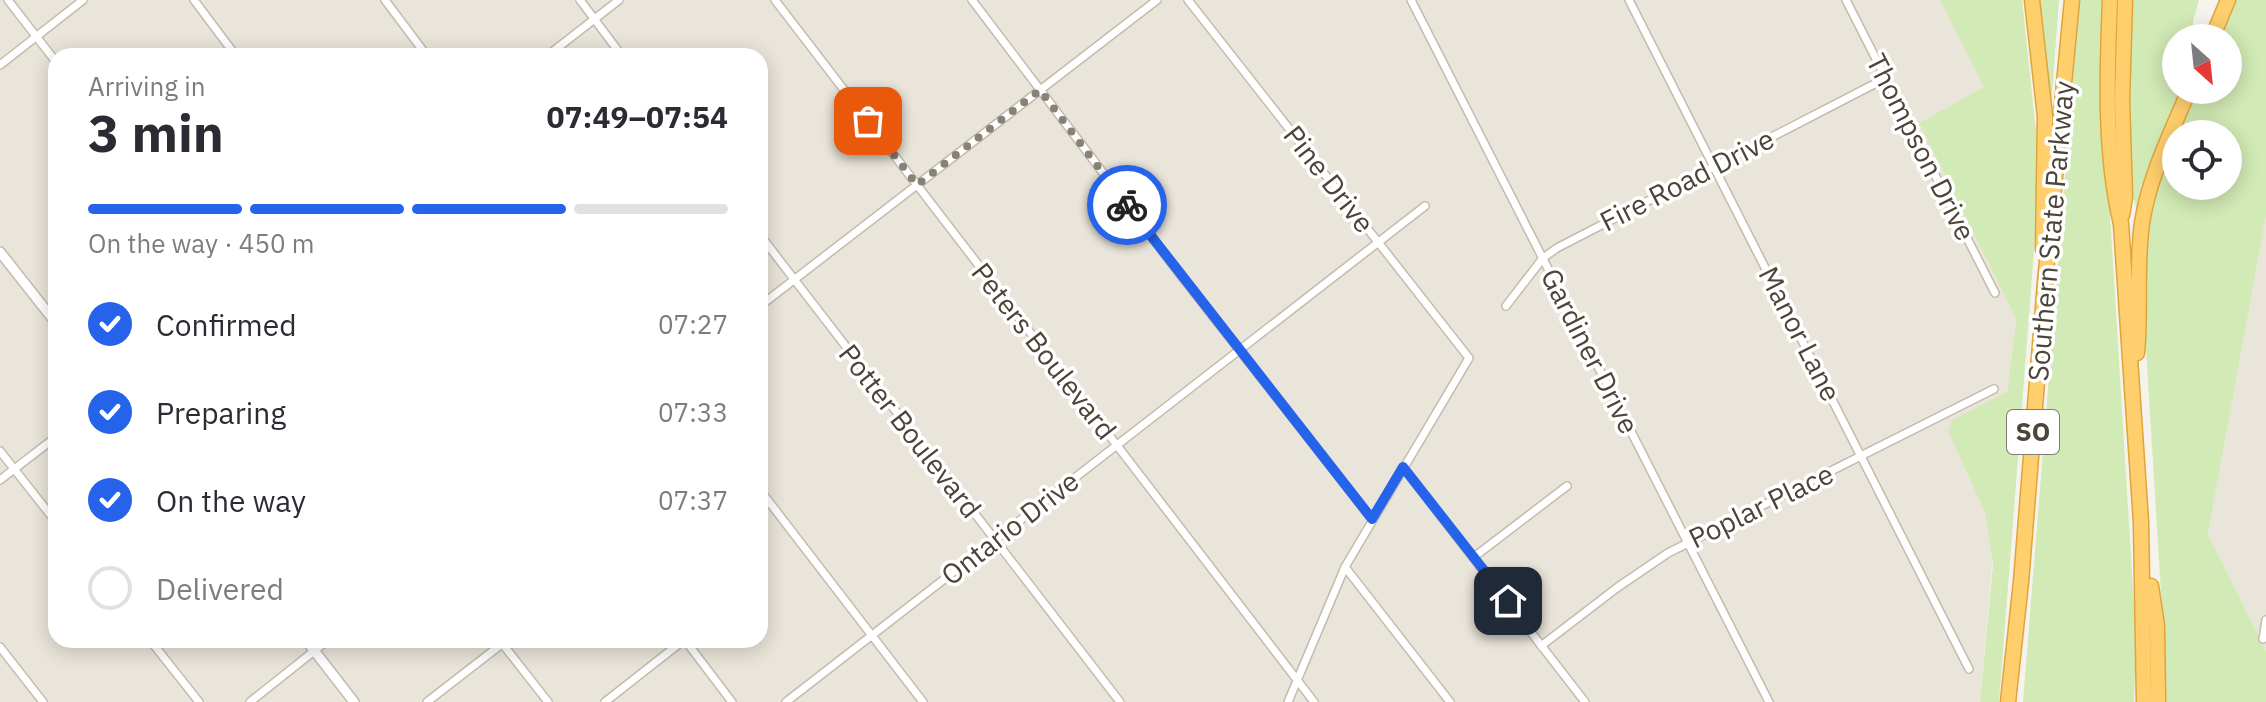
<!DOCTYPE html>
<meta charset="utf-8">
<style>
:root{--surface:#fff;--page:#f7f7f7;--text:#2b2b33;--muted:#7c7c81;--line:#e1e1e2;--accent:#2563eb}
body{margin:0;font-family:"IBM Plex Sans",sans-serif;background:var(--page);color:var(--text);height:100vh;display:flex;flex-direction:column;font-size:30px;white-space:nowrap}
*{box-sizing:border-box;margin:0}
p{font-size:26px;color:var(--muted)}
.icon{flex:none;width:44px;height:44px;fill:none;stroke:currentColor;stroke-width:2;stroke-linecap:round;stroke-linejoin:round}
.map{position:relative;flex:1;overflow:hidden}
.sheet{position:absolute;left:48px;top:48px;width:720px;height:600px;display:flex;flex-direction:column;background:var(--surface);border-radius:24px;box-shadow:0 4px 20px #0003}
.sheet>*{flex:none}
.needle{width:52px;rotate:153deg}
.buttons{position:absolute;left:2162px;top:24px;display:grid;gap:16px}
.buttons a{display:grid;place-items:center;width:80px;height:80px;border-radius:50%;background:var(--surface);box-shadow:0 4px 20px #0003;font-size:40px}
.pin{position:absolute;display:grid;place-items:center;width:68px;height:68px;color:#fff;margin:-34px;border-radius:16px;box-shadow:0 4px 12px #0006}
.courier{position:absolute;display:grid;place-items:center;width:80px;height:80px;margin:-40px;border:6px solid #2563eb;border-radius:50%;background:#fff;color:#222;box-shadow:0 2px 10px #0007}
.head em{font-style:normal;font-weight:700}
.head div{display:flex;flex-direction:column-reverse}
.head{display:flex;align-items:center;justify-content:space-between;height:136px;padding:0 40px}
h1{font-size:52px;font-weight:700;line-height:60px}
.bar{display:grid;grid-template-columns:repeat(4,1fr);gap:12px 8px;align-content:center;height:96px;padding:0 40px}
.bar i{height:10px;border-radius:6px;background:var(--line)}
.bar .selected{background:var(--accent)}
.bar p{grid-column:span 4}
ol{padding:0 40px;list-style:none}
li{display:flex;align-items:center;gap:24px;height:88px}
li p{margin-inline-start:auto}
li .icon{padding:8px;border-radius:50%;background:var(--accent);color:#fff;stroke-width:4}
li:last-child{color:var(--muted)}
li i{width:44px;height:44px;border:4px solid var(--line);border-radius:50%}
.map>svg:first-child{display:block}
.residential{fill:#eae5da;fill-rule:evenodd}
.green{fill:#d2eab5}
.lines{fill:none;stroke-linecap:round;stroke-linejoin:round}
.minor-casing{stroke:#c2bbae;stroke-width:10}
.tertiary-casing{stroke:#c2bbae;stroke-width:12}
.motorway-casing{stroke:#e0a43c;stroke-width:17}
.minor{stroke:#fff;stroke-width:7}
.tertiary{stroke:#fff;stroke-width:9}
.motorway{stroke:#ffcf6e;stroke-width:14}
.done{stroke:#878178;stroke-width:8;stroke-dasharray:0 14.4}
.route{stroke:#2563eb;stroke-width:10}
.labels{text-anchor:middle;stroke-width:7;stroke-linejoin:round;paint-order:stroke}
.shield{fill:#fff;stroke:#817c74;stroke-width:2}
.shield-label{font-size:26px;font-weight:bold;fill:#4b4439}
.street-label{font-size:28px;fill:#4b4439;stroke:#fff}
</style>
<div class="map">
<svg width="2266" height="702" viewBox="0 0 2266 702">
<rect width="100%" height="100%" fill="#f6f3ec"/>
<g class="residential">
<path d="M0,0H1940L1985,87L1919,123L2016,319L2007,393L1980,702H0ZM56,56H760V640H56Z"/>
<polygon points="2266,216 2266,651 2208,534"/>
</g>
<g class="green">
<polygon points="1940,0 2022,0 2039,159 2034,251 1999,702 1980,702 1993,564 1985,512 1948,431 1952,420 2007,392 2016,319 1919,123 1984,87"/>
<polygon points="2035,0 2059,0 2051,107"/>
<polygon points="2079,0 2104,0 2109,198 2136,638 2134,702 2023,702"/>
<path d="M2131,0H2199L2193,21L2194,38H2176V90H2183L2150,166L2137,211C2118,145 2129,68 2131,0Z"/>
<polygon points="2234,0 2266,0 2266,216 2208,534 2266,651 2266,702 2164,702 2161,593 2141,268 2151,201 2176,136 2176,186 2228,186 2228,134 2177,134 2194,90 2228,90 2228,38 2217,38"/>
</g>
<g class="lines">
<g class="minor-casing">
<g id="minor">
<polyline points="8,0 56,62"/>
<polyline points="194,0 236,56"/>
<polyline points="385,0 427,56"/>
<polyline points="580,0 622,56"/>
<polyline points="775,0 1314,702"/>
<polyline points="972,0 1179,273 1372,519"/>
<polyline points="1188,0 1469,358 1345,567 1288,702"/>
<polyline points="1411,0 1769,702"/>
<polyline points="1629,0 1969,669"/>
<polyline points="1846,0 1995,293"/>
<polyline points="547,56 619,0"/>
<polyline points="0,65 83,0"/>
<polyline points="760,235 1120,702"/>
<polyline points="760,306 1157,0"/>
<polyline points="1506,306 1543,258 1557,248 1886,78"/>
<polyline points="0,451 56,522"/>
<polyline points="1403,467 1585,702"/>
<polyline points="0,480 56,437"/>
<polyline points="760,490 923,702"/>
<polyline points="1474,557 1567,486"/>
<polyline points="1345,567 1450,702"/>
<polyline points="2263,639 2266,620"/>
<polyline points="150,640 199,702"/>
<polyline points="685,640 732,702"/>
<polyline points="501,642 548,702"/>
<polyline points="1541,646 1618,587 1668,553 1994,389"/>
<polyline points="0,647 43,702"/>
<polyline points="250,702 328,640"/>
<polyline points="427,702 507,640"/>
<polyline points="605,702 684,640"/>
<polyline points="786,702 1425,206"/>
</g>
</g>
<g class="tertiary-casing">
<g id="tertiary">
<polyline points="0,252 56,323"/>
<polyline points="306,640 354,702"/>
</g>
</g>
<g class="motorway-casing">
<g id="motorway">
<polyline points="2032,0 2045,116 2043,249"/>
<path d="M2110,0C2107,73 2104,153 2121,224L2141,522L2144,702"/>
<polyline points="2212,38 2228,0"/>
<polyline points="2122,215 2125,197 2122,100 2125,0"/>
<path d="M2137,353C2141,310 2136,266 2142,223C2149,177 2171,133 2189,90"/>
<polyline points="2151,586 2157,626 2158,702"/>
<polyline points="2008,702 2021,582 2045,282 2072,0"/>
</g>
</g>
<use href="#minor" class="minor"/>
<use href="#tertiary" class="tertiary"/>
<use href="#motorway" class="motorway"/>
</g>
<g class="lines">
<polyline class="done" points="868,121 917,185 1040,90 1127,205"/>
<polyline class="route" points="1127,205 1372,519 1403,467 1508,601"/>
</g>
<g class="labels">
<rect class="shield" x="2007" y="410" width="52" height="44" rx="6"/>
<g class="shield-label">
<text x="2033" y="441">SO</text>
</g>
<g class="street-label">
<text transform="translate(1921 147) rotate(63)" y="10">Thompson Drive</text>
<text transform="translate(1329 179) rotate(52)" y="10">Pine Drive</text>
<text transform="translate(1687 180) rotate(-27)" y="10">Fire Road Drive</text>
<text transform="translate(2051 231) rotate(-85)" y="10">Southern State Parkway</text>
<text transform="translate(1800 334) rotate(63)" y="10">Manor Lane</text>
<text transform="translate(1044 351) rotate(52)" y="10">Peters Boulevard</text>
<text transform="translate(1590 351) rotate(63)" y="10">Gardiner Drive</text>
<text transform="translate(910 431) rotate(52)" y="10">Potter Boulevard</text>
<text transform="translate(1761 506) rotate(-26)" y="10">Poplar Place</text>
<text transform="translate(1010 528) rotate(-38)" y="10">Ontario Drive</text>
</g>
</g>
</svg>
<div class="buttons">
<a><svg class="needle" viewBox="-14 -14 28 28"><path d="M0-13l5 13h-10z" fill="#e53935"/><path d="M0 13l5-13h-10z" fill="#7c7c81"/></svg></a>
<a><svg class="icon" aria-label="locate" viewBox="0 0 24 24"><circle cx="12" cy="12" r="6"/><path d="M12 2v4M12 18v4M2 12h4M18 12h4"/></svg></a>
</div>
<div class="pin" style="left:868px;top:121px;background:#ea580c"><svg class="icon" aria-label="bag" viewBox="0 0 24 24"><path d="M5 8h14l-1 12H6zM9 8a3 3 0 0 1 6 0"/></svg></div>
<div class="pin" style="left:1508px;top:601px;background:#1f2937"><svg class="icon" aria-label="home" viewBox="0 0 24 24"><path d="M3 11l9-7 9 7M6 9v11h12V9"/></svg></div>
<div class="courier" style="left:1127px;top:205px"><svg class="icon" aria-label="bike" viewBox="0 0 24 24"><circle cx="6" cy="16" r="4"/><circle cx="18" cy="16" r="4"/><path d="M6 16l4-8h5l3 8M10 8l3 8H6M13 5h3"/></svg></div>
<section class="sheet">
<div class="head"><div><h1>3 min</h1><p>Arriving in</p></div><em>07:49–07:54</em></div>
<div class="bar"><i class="selected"></i><i class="selected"></i><i class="selected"></i><i></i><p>On the way · 450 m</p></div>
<ol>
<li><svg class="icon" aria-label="check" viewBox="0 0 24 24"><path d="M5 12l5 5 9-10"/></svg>Confirmed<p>07:27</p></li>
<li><svg class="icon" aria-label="check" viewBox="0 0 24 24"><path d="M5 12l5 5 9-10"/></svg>Preparing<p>07:33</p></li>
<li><svg class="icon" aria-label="check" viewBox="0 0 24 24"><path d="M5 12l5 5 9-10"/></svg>On the way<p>07:37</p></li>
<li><i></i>Delivered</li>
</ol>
</section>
</div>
